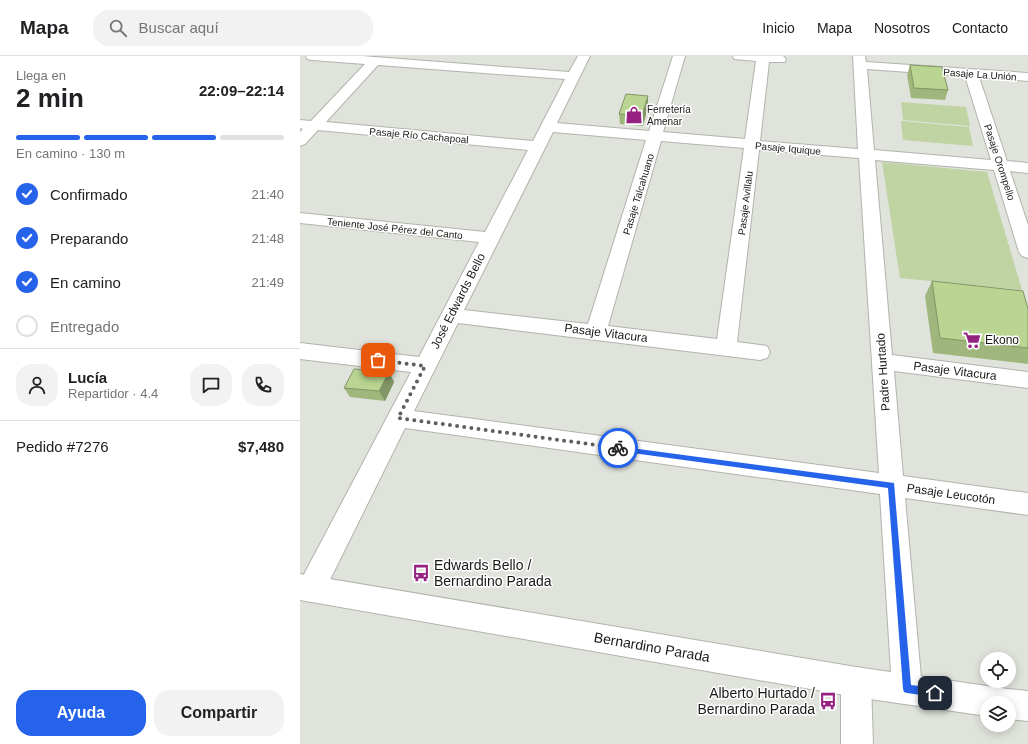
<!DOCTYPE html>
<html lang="es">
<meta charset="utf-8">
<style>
:root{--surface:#fff;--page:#f2f2f2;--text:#202124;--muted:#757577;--line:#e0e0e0;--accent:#2563eb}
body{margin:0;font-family:Arial,sans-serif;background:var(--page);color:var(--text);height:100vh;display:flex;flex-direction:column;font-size:15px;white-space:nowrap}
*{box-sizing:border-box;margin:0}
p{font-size:13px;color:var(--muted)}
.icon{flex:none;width:22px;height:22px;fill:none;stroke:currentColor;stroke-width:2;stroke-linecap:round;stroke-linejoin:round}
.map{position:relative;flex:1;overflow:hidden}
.details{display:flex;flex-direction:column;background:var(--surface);width:300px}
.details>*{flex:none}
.buttons{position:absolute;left:680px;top:596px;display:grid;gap:8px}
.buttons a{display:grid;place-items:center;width:36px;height:36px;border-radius:50%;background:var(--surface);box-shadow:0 2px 10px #0003;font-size:20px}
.pin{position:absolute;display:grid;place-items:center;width:34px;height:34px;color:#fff;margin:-17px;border-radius:8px;box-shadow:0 2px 6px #0006}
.courier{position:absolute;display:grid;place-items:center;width:40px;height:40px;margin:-20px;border:3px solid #2563eb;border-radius:50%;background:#fff;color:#222;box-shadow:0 1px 5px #0007}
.headline em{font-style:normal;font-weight:700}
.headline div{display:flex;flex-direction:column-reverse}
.headline{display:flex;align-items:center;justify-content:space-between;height:68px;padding:0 16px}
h1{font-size:26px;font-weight:700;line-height:30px}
.bar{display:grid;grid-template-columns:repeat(4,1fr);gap:6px 4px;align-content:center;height:48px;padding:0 16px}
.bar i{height:5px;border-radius:3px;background:var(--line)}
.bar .selected{background:var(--accent)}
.bar p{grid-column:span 4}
.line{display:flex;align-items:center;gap:10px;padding:0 16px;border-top:1px solid var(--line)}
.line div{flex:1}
.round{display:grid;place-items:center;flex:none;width:42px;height:42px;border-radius:16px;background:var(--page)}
ol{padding:0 16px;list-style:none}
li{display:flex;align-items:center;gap:12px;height:44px}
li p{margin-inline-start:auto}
li .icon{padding:4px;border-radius:50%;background:var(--accent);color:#fff;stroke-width:4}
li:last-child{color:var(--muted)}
li i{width:22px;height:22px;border:2px solid var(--line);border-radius:50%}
.button{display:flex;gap:8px;margin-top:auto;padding:8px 16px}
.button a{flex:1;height:46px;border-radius:16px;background:var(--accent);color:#fff;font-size:16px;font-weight:700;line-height:46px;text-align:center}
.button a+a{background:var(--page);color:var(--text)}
header{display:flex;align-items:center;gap:24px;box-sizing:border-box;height:56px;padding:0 20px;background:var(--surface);border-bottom:1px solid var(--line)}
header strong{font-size:19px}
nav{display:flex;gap:22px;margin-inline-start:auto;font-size:14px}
.search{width:280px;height:36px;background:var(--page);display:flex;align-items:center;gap:10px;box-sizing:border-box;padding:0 14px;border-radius:16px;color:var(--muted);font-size:15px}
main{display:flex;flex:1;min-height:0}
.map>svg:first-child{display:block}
.green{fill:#bfd3a3}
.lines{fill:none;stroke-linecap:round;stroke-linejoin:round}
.minor-casing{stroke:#b1b4ac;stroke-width:2}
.tertiary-casing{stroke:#b1b4ac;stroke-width:2}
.minor{fill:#fff;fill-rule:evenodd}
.tertiary{fill:#fff;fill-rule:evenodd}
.wall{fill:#9fb77d}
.shaded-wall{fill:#829566}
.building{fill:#b9d591;stroke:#829566}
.route{fill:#2563eb}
.done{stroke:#5e605b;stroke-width:4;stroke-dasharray:0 7.2}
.labels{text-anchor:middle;stroke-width:3;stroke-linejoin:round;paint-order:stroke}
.far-street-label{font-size:10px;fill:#181916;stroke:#fff}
.far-poi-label{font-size:10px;fill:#181916;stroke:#fff;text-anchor:start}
.street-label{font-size:12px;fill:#181916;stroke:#fff}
.poi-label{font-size:12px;fill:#181916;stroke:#fff;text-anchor:start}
.near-poi-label{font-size:14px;fill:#181916;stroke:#fff;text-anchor:start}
.near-street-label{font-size:14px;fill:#181916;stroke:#fff}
</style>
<header>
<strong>Mapa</strong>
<div class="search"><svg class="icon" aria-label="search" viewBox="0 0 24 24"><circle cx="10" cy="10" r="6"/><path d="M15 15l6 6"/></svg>Buscar aquí</div>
<nav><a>Inicio</a><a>Mapa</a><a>Nosotros</a><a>Contacto</a></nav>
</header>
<main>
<section class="details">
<div class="headline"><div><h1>2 min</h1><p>Llega en</p></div><em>22:09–22:14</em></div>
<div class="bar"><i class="selected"></i><i class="selected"></i><i class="selected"></i><i></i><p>En camino · 130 m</p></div>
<ol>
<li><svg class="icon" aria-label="check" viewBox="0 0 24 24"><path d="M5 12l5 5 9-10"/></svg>Confirmado<p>21:40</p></li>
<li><svg class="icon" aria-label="check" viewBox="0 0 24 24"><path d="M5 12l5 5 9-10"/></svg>Preparando<p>21:48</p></li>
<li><svg class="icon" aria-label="check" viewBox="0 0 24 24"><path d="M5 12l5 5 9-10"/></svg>En camino<p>21:49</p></li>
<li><i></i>Entregado</li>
</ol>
<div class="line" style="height:72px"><a class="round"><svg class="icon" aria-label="person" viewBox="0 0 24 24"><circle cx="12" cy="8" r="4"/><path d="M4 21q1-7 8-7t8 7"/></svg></a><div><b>Lucía</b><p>Repartidor · 4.4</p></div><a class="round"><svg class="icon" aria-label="chat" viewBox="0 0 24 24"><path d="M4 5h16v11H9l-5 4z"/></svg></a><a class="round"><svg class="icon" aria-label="phone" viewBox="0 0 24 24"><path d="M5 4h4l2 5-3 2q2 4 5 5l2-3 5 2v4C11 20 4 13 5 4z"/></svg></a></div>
<div class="line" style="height:52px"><div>Pedido #7276</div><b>$7,480</b></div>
<div class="button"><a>Ayuda</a><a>Compartir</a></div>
</section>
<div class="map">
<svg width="728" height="688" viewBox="0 0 728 688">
<rect width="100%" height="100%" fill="#dfe3db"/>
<g class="green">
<polygon points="601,46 666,51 670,70 603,64"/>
<polygon points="601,65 669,71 673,90 603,84"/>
<polygon points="582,106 687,116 722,234 600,222"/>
</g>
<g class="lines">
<g class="minor-casing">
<g id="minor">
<path d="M6,0H62L269,16L278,0H290L257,67L349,75L373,0H385L363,76L445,83L456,5L434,3L433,0H483L486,3L485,6H469L460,85L558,93L553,0H565L566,6L728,17V25L679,21L707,105L728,107V117L710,115L728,169V202L722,200L719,196L694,114L575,104L592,299L728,316V332L594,315L603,420L728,437V459L605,442L622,633L618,644L607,648L596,644L592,633L580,438L105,372L21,542L11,546L1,542L0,527L1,524L111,316L0,303V287L119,301L179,186L0,167V157L185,176L228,94L18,74L5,88L0,90V76L3,73L0,72V64L11,65L65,8L12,4L7,3ZM78,9L265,23L233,85L26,66ZM567,13L665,20L691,104L574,94ZM253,76L346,84L288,268L164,254ZM361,85L444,92L417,283L308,270ZM459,94L559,102L579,417L114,355L158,267L460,304L467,302L470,296L467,290L437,286Z"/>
<polygon points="556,611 566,616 571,626 573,688 541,688 541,626 546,616"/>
</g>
</g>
<g class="tertiary-casing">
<polygon id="tertiary" points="0,518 556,611 708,633 728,635 728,665 709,663 709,647 687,647 687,660 556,641 0,544"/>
</g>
<use href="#minor" class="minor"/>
<use href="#tertiary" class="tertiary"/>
</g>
<g class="wall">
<polygon points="610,9 648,34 645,44 611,42 607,19"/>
<polygon points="348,40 348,50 343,70 320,68 319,58"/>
<polygon points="632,225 728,253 728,308 633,297 625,240"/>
<polygon points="89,316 94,326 85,345 50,341 44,332"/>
</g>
<g class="shaded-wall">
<polygon points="348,40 348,50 343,70 342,59"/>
<polygon points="89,316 94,326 85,345 79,335"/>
</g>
<g class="building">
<polygon points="610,9 642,11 648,34 614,32"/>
<polygon points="326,38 348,40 342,59 319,58"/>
<polygon points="632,225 723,235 728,253 728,292 640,282"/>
<polygon points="54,313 89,316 79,335 44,332"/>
</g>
<polygon class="route" points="316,390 594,427 611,629 635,632 638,634 639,637 638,640 635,641 607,637 604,636 603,633 588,432 318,395 315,392"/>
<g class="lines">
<polyline class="done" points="78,304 125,310 98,362 318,392"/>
</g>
<defs>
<g id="shop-bare" transform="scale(1.38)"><path d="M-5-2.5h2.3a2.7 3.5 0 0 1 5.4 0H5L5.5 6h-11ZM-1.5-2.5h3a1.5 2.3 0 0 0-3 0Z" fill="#952280" stroke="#fff" stroke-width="2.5" paint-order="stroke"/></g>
<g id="supermarket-bare" transform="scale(1.38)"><path d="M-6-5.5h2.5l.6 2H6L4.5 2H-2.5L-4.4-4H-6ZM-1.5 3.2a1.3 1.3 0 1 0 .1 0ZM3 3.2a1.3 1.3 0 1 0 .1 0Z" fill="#952280" stroke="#fff" stroke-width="2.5" paint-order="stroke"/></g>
<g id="bus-bare" transform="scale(1.38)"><path d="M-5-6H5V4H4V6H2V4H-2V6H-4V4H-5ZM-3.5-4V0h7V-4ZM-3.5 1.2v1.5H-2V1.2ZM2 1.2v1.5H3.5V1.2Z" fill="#952280" stroke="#fff" stroke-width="2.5" paint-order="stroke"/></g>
</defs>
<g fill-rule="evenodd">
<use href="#shop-bare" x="334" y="59"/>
<use href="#supermarket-bare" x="672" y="284"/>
<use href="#bus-bare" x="121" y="517"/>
<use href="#bus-bare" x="528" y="645"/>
</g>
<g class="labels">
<g class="far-street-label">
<text transform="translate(680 18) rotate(4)" y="4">Pasaje La Unión</text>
<text transform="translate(119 79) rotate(5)" y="4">Pasaje Río Cachapoal</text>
<text transform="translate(488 92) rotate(5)" y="4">Pasaje Iquique</text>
<text transform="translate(700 106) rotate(72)" y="4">Pasaje Orompello</text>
<text transform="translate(338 138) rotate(-73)" y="4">Pasaje Talcahuano</text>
<text transform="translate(445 147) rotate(-83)" y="4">Pasaje Avillalu</text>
<text transform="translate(95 172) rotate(6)" y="4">Teniente José Pérez del Canto</text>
</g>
<g class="far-poi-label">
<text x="347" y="57">Ferretería<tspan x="347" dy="12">Amenar</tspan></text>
</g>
<g class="street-label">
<text transform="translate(158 245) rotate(-63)" y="4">José Edwards Bello</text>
<text transform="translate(306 277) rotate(7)" y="4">Pasaje Vitacura</text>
<text transform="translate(655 315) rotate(7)" y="4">Pasaje Vitacura</text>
<text transform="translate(583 316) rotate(-94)" y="4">Padre Hurtado</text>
<text transform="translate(651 438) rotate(8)" y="4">Pasaje Leucotón</text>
</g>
<g class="poi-label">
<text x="685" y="288">Ekono</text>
</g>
<g class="near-poi-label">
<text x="134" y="514">Edwards Bello /<tspan x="134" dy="16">Bernardino Parada</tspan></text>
<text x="515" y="642" text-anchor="end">Alberto Hurtado /<tspan x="515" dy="16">Bernardino Parada</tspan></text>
</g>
<g class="near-street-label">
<text transform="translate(352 591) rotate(10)" y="5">Bernardino Parada</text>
</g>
</g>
</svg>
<div class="buttons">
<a><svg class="icon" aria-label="locate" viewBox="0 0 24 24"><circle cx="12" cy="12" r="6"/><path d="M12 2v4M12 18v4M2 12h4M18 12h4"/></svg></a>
<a><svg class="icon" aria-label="layers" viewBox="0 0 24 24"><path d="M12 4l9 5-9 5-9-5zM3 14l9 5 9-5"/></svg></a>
</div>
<div class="pin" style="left:78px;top:304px;background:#ea580c"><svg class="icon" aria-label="bag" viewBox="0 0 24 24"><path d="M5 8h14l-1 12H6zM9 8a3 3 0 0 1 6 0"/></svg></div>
<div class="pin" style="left:635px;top:637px;background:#1f2937"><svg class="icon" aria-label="home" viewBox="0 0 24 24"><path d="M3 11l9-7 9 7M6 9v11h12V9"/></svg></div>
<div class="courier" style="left:318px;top:392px"><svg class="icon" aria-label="bike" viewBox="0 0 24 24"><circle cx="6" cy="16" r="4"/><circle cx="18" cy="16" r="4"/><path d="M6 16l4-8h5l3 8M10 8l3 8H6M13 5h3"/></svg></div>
</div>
</main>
